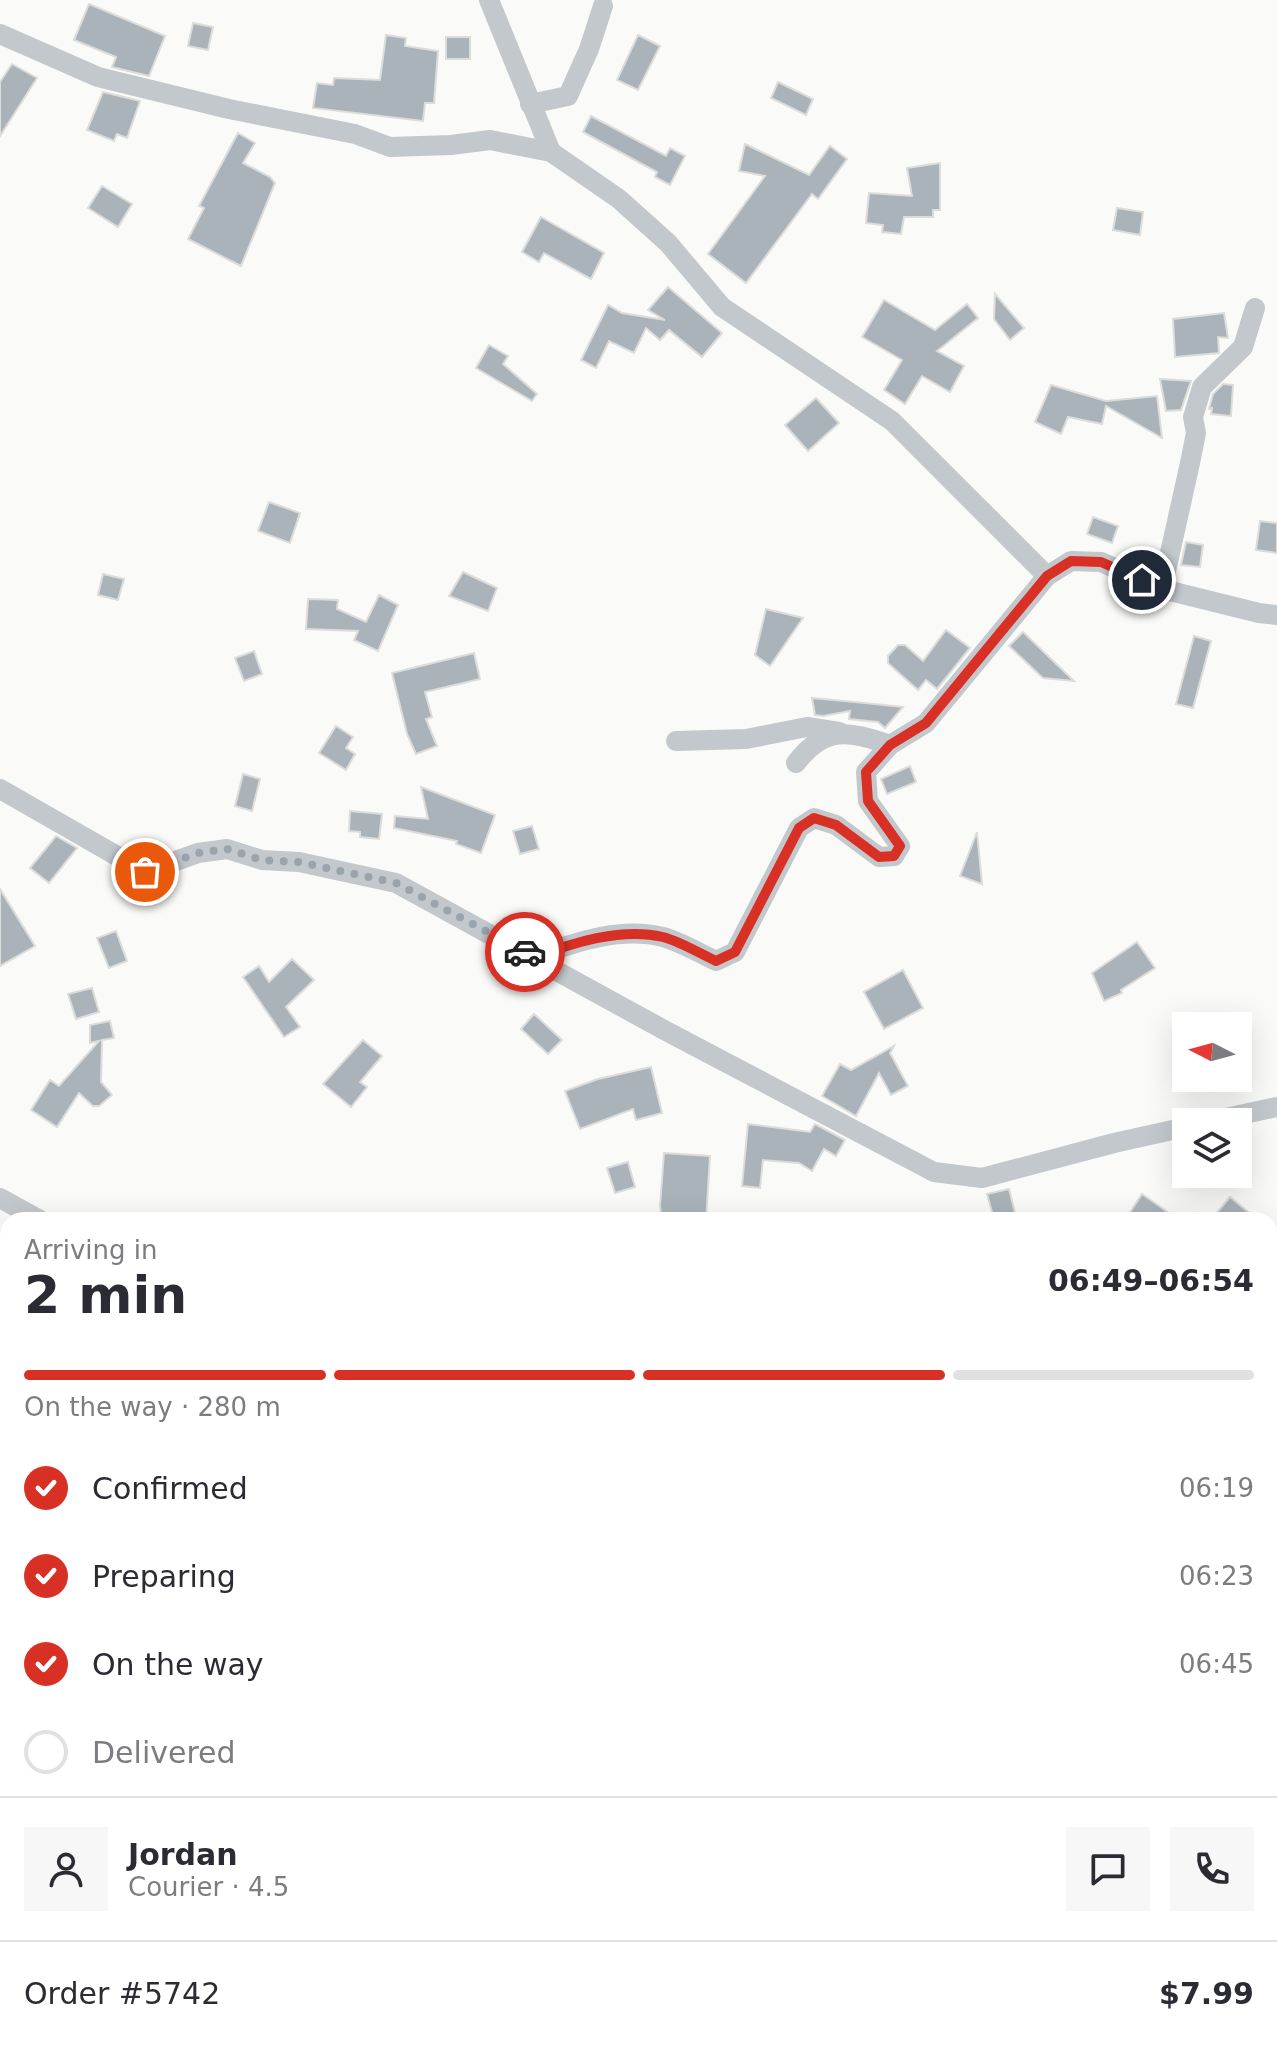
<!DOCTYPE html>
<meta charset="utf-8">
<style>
:root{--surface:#fff;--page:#f7f7f7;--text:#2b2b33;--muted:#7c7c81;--line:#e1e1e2;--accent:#d93025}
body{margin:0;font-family:"DejaVu Sans",sans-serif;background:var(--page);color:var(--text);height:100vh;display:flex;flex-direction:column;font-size:30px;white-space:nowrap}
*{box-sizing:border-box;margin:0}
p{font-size:26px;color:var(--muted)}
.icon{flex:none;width:44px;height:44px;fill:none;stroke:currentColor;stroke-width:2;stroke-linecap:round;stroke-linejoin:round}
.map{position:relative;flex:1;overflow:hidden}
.drawer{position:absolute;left:0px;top:1212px;width:1278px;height:848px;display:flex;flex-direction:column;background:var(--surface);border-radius:24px 24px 0 0;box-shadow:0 8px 32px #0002}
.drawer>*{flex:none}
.needle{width:52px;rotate:276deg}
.fabs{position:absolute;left:1172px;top:1012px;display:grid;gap:16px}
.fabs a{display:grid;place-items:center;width:80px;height:80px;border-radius:0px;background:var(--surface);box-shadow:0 8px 32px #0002;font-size:40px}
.pin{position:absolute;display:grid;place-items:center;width:68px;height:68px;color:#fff;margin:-34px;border:4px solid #fff;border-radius:50%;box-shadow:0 2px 8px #0007}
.courier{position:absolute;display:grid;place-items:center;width:80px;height:80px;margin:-40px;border:6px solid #d93025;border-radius:50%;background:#fff;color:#222;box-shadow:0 2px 10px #0007}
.summary em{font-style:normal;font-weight:700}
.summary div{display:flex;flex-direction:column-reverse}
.summary{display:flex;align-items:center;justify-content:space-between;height:136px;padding:0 24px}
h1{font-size:52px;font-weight:700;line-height:60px}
.bar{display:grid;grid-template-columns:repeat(4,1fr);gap:12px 8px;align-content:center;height:96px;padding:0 24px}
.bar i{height:10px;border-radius:6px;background:var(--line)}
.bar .active{background:var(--accent)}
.bar p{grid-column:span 4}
.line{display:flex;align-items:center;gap:20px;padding:0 24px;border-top:2px solid var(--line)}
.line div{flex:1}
.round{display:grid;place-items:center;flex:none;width:84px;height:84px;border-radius:0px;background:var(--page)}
ol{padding:0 24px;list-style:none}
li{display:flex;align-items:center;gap:24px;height:88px}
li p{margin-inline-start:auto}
li .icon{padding:8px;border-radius:50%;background:var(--accent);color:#fff;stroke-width:4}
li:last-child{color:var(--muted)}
li i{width:44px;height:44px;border:4px solid var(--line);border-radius:50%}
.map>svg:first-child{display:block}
.building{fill:#aab3b9;stroke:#dcdcda;stroke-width:2}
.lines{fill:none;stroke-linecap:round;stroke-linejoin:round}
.street{stroke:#c3c8cc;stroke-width:20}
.done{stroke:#99a4ac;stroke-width:8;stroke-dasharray:0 14.4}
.route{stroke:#d93025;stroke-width:10}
</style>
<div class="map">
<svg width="1277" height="2060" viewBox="0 0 1277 2060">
<rect width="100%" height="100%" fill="#fafaf8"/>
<g class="building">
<polygon points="89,4 165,36 149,76 112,67 116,57 74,40"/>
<polygon points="193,23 213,27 208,50 188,46"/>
<polygon points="386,35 406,38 405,46 438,51 434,103 425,103 423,121 313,108 317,83 333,85 334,78 380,80"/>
<polygon points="638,35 660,46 638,90 617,80"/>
<rect x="446" y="37" width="24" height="22"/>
<polygon points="12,64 37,78 0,136 0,82"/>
<polygon points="778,82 813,99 806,115 771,98"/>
<polygon points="103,92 140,101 127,138 117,134 114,141 87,130"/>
<polygon points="591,116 666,156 670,148 685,156 670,185 655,177 657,172 583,132"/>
<polygon points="238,133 255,143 243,163 270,177 275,183 241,266 188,239 204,208 199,206"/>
<polygon points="745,144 809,175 830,146 847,159 818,199 812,194 746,283 708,254 765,176 739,171"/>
<polygon points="940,163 940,210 933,210 933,217 904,217 901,234 882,232 883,225 866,223 869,193 912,196 907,168"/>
<polygon points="102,186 132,204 118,227 88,208"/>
<polygon points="1117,208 1143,212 1140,235 1113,230"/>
<polygon points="541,217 604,253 591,279 544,253 539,262 522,252"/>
<polygon points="668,287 722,333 702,357 669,330 660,340 646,328 634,353 609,341 596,368 581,360 608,305 622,313 665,320 648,310"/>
<polygon points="995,294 1024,328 1010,340 994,319"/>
<polygon points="884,300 935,330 967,304 978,318 937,351 964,366 950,392 922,376 905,404 884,390 902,360 862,337"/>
<polygon points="1224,313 1228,338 1218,337 1219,353 1175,357 1173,319"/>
<polygon points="489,345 508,356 503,364 537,394 532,401 476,368"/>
<polygon points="1160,379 1191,381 1181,410 1166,411"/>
<polygon points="1223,384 1233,385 1231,416 1211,414 1212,408 1209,409 1213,394"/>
<polygon points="1051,385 1106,401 1157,396 1162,438 1106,406 1102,424 1068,417 1061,434 1035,422"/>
<polygon points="816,398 839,423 808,451 785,425"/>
<polygon points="269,502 300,513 290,543 258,531"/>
<polygon points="1093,517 1118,526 1112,543 1087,534"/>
<polygon points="1260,521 1277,523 1277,553 1256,550"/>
<polygon points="1186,542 1203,545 1200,567 1181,565"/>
<polygon points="463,572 497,588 488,611 449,596"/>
<polygon points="103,574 124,579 118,600 98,595"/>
<polygon points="379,595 398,605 378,651 354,640 358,631 306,629 308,599 338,600 337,609 366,622"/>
<polygon points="766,609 803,618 770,666 755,655"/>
<polygon points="946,630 970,648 937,689 926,680 918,690 888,663 888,656 898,645 905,645 923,661"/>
<polygon points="1023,632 1074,681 1043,678 1009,646"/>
<polygon points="1194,636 1211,641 1193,708 1176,704"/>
<polygon points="254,651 262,674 244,681 235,658"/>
<polygon points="474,653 480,679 425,692 432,717 426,719 437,746 416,754 407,734 392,673"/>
<polygon points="812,698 865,703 903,707 885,728 878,722 849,719 850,711 823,716 815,715"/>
<polygon points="336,726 353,737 346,748 355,754 346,770 319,753"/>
<polygon points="910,766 916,782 887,794 881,779"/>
<polygon points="243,774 260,779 252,811 235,806"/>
<polygon points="421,787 495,815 481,853 456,844 457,841 394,828 395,816 428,819"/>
<polygon points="350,811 382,814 379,839 360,837 360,832 349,831"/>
<polygon points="532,826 539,849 520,854 513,831"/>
<polygon points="977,832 982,884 960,876"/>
<polygon points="56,836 77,848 49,883 30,868"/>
<polygon points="0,889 35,946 0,966"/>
<polygon points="116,931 127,961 109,968 97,938"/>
<polygon points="1137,942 1155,968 1121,990 1122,993 1104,1001 1092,973"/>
<polygon points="292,959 314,980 286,1007 300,1027 284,1037 243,977 259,966 269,982"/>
<polygon points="903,970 923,1008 884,1029 864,992"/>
<polygon points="92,988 99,1012 76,1019 68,994"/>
<polygon points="534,1014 562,1040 548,1054 521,1029"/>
<polygon points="110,1021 114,1038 102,1040 101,1082 112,1095 99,1106 93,1106 79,1093 57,1127 31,1110 50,1080 59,1086 99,1041 90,1043 90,1025"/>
<polygon points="363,1040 382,1056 360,1082 367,1087 351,1107 323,1084"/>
<polygon points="894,1046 890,1053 908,1086 891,1095 879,1073 856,1116 822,1096 840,1064 851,1070"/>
<polygon points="651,1067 662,1113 636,1120 633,1109 580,1129 565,1091 598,1079"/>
<polygon points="748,1124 810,1132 815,1124 845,1140 836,1156 824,1149 812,1171 799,1163 763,1160 760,1188 742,1186"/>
<polygon points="664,1153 710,1156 706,1220 662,1220 660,1206"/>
<polygon points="628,1162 635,1187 615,1193 607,1168"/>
<polygon points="1009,1189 1015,1213 994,1219 987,1194"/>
<polygon points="1142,1194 1179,1220 1125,1220"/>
<polygon points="1230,1197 1258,1220 1211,1220"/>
</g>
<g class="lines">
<g class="street">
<polyline points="489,0 551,152"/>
<polyline points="0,34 98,77 229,109 355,134 390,147 451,145 490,140 551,152 619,199 668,243 722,307 892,421 1047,576 1071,561 1101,562 1162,589 1259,613 1277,615"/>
<polyline points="530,104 568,96 589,49 603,6"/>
<polyline points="1162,589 1190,463 1196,433 1193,417 1202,387 1243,347 1255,308"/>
<polyline points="676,741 746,739 807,727 839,732"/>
<path d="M796,763C825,725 849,731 890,745"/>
<polyline points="0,789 145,872 198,853 227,849 262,860 299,862 396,883 666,1031 934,1172 982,1178 1114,1143 1186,1127"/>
<path d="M533,957C574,943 620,926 663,937C681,942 699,953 716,961L735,952L799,828L814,818L836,825L879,857L894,856L900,846L868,801L866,772L890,745L926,723L1047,576"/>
<polyline points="1207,1122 1277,1107"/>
<polyline points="0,1198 40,1220"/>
<polyline points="1270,1815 1277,1818"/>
</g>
</g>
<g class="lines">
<polyline class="done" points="145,872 198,853 227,849 262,860 299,862 396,883 525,952"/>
<path class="route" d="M525,952L533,957C574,943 620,927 663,937C681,942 699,953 716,961L735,952L799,828L814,818L836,825L879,857L894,856L900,846L868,801L866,772L890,745L926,723L1047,576L1071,561L1101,562L1142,580"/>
</g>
</svg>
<div class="fabs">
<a><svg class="needle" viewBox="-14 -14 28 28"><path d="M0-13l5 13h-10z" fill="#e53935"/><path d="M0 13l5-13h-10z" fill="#7c7c81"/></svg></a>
<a><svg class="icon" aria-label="layers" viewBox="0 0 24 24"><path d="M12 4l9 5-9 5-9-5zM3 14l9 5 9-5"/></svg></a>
</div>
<div class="pin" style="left:145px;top:872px;background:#ea580c"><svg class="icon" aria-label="bag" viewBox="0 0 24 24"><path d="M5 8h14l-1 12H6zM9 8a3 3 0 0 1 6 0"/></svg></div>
<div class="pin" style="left:1142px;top:580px;background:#1f2937"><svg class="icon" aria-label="home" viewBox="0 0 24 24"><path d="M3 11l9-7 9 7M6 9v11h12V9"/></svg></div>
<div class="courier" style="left:525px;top:952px"><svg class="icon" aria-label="car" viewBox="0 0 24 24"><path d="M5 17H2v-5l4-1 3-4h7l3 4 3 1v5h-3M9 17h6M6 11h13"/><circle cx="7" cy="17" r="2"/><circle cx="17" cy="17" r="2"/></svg></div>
<section class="drawer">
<div class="summary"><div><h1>2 min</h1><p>Arriving in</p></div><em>06:49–06:54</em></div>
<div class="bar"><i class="active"></i><i class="active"></i><i class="active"></i><i></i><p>On the way · 280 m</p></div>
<ol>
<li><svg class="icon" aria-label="check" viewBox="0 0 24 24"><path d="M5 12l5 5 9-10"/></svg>Confirmed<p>06:19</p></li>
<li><svg class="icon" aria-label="check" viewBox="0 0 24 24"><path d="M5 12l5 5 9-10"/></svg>Preparing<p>06:23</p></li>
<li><svg class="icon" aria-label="check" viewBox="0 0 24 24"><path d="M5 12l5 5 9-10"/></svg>On the way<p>06:45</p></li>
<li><i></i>Delivered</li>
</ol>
<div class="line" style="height:144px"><a class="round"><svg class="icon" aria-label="person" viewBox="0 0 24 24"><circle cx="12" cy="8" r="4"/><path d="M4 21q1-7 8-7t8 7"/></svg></a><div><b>Jordan</b><p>Courier · 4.5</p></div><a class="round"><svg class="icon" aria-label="chat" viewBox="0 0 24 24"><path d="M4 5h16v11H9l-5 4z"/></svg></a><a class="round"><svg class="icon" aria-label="phone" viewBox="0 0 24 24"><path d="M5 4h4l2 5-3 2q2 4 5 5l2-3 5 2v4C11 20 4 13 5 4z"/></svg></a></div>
<div class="line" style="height:104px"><div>Order #5742</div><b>$7.99</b></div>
</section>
</div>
